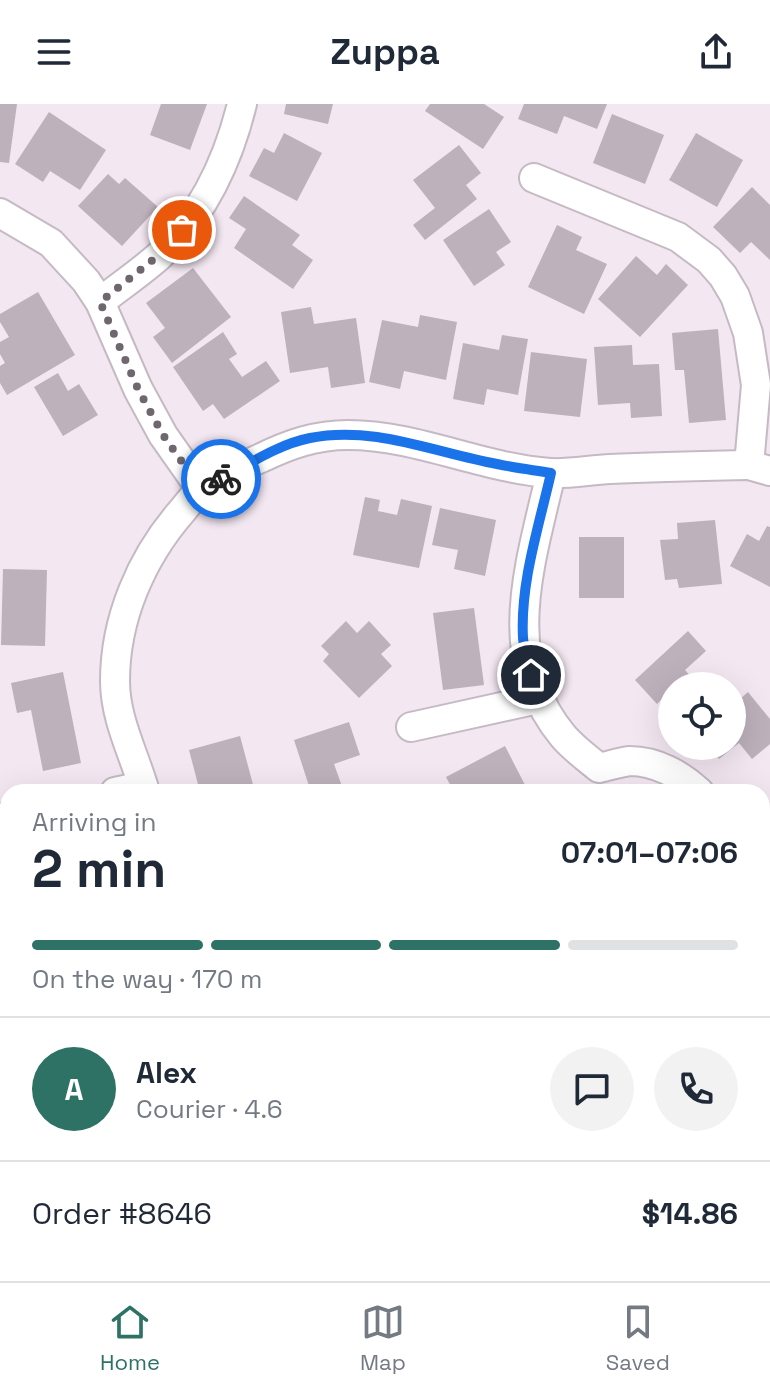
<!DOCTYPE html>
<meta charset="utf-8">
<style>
:root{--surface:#fff;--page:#f2f2f3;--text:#1f2937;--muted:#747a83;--line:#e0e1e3;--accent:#2e7265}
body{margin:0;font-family:"Space Grotesk",sans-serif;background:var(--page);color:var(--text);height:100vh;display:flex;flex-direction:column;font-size:30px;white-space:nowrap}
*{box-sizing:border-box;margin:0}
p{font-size:26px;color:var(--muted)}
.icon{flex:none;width:44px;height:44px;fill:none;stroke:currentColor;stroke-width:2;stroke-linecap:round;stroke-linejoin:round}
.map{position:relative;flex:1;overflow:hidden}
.side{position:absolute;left:0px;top:680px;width:770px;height:498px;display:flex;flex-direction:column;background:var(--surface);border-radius:24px 24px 0 0;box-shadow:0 8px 32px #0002}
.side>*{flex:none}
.buttons{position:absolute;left:658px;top:568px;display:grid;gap:16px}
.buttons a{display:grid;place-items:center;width:88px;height:88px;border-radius:50%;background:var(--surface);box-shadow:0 8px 32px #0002;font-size:40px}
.pin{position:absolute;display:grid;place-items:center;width:68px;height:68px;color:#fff;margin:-34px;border:4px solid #fff;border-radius:50%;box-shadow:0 2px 8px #0007}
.courier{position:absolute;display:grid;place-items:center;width:80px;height:80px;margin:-40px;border:6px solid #1a73e8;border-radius:50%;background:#fff;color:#222;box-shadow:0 2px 10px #0007}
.headline em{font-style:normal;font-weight:800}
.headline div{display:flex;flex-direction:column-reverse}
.headline{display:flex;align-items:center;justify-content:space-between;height:136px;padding:0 32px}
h1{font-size:52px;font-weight:800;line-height:60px}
.bar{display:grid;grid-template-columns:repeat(4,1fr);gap:12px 8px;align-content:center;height:96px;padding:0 32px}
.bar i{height:10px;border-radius:6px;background:var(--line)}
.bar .on{background:var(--accent)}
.bar p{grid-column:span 4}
.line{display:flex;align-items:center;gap:20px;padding:0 32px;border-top:2px solid var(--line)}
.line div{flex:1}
.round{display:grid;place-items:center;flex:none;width:84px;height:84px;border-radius:42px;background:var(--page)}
header{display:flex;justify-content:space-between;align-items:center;height:104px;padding:0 32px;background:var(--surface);font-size:36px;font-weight:800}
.tabs{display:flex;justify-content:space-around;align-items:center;height:112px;border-top:2px solid var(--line);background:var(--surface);font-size:22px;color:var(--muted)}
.tabs a{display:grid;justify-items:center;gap:4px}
.tabs .on{color:var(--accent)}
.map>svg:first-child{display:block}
.building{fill:#bdb1bc}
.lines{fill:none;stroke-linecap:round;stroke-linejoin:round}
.minor-casing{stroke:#c5bac4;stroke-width:32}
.minor{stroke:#fff;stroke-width:28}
.done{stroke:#6e686e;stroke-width:8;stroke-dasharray:0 14.4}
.route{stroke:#1a73e8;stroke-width:10}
</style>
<header><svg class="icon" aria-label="menu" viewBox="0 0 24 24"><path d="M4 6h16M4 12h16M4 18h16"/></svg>Zuppa<svg class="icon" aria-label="share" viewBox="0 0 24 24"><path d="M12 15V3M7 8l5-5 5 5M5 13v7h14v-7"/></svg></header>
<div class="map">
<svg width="770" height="1177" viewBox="0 0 770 1177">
<rect width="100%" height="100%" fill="#f3e7f2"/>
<g class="building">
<polygon points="0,0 17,0 9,59 0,58"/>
<polygon points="161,0 207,0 190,46 150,31"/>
<polygon points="286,0 333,0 328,20 284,10"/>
<polygon points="430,0 484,0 504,13 483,45 425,7"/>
<polygon points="524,0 607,0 597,25 564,12 557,30 518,15"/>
<polygon points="49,8 106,46 80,86 50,67 43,78 15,60"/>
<polygon points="612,10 664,31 645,80 593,59"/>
<polygon points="284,29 322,49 297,97 249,72 264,44 274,49"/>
<polygon points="696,29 743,56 717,103 669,76"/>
<polygon points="459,41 481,69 466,81 477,95 425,136 413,121 435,104 413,76"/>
<polygon points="108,70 119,80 125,74 158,103 122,142 78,102"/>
<polygon points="752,83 770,101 770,156 751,138 740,149 713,123"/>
<polygon points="244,92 300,131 292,141 313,156 293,185 234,144 246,125 229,114"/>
<polygon points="489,105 511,138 496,148 505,161 474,182 443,136"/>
<polygon points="557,121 582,133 576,146 607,160 584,210 528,183"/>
<polygon points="636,152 657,171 666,160 688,181 640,233 598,195"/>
<polygon points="193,164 231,213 172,259 153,233 165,224 146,199"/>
<polygon points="38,188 75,251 7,291 0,279 0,262 5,259 0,250 0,238 9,233 0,218 0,210"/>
<polygon points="311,203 314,220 356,214 365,279 331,284 328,263 290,269 281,208"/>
<polygon points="420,211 457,218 446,276 404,267 400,285 369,278 382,216 418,223"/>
<polygon points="718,225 726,316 689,319 684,266 675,266 672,229"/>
<polygon points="223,228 237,250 229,255 242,273 266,257 280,277 224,315 213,300 203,307 173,263"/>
<polygon points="502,231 528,235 518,291 487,285 484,301 453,295 463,239 499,246"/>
<polygon points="632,241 633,261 659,260 662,312 631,314 630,299 598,301 594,243"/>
<polygon points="531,248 587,255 580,313 524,307"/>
<polygon points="58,269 68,287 79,280 98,311 63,332 34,283"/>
<polygon points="365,393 380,396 378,407 397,411 401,395 432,402 419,464 353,451"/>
<polygon points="440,404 496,416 485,472 454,465 458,446 432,441"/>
<polygon points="715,416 722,480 679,484 677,475 665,476 660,436 678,435 677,419"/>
<polygon points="767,422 770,423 770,483 730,462 747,430 759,437"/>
<rect x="579" y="433" width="45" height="61"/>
<polygon points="3,465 47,466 45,542 1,541"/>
<polygon points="474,504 484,581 443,586 433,509"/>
<polygon points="346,517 357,529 369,517 391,541 381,550 392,562 359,594 323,557 329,550 321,542"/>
<polygon points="688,527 706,547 685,566 699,582 706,575 713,582 672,582 672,609 661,596 657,600 635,576"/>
<polygon points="63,568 81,659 43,667 31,606 17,609 11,579"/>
<polygon points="748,588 770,615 770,640 752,655 739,639 719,655 709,642 732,642 732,602"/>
<polygon points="349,618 360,651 334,660 344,688 311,688 294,636"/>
<polygon points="240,632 255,688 200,688 189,646"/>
<polygon points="505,642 525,681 512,688 454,688 446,673"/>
<polygon points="0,782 8,784 8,819 1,850"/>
<polygon points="769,917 770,917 770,976 762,974 762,942"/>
<polygon points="8,936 8,974 0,973 0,937"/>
<polygon points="88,1170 148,1170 150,1177 90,1177"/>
<polygon points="354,1170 421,1170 417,1177 367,1177"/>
<polygon points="529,1170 548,1170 554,1177 521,1177"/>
</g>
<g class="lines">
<g class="minor-casing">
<g id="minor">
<polyline points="534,74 678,133 709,156 723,172 735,192 748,229 756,281 749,361"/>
<polyline points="0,109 51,139 86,177 100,198 138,285 163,331 201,385"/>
<path d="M100,198C119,183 141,168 159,152C203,111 228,57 242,0"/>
<path d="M551,369C531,458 497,553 563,632C573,644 587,654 599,664C609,662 620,658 630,657C656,657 681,671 699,688"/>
<polyline points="411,623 538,595"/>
<polyline points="115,688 143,682"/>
<path d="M145,688C135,652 115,616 115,577C115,515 141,454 182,407C188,400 195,390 202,385C219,373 243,362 261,354C290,340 316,331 348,331C417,331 481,364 550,369C569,370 590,366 610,365C656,363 703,362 749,361L770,367"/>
<polyline points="0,715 8,712"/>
<polyline points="0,1039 8,1041"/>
<polyline points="30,1170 31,1177"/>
<polyline points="457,1177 461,1170"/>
</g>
</g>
<use href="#minor" class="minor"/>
</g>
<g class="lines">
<polyline class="done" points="182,126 159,151 100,198 138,285 163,331 201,385 221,375"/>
<path class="route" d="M221,375C249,360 279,340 310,334C374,321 435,349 497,360C515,364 533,366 551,369C539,422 520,479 523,534C524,546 528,559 531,571"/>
</g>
</svg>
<div class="buttons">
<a><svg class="icon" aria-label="locate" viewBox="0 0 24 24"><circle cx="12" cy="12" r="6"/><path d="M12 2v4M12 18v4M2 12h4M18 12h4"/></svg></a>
</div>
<div class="pin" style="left:182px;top:126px;background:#ea580c"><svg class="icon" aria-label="bag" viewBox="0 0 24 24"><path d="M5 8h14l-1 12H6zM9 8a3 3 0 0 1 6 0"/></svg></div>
<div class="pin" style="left:531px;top:571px;background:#1f2937"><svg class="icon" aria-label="home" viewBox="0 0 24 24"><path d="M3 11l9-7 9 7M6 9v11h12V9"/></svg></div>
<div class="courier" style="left:221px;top:375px"><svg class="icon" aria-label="bike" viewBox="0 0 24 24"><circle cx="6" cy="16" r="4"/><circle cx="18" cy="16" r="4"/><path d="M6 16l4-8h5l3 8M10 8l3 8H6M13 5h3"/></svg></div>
<section class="side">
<div class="headline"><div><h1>2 min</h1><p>Arriving in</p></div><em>07:01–07:06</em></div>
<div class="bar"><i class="on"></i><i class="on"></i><i class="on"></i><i></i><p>On the way · 170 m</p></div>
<div class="line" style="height:144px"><b class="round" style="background:var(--accent);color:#fff">A</b><div><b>Alex</b><p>Courier · 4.6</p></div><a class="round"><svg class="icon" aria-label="chat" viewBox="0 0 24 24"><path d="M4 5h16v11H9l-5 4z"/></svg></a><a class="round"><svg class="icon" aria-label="phone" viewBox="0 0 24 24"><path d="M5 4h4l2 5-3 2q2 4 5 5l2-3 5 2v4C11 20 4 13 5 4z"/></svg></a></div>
<div class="line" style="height:104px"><div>Order #8646</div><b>$14.86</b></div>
</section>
</div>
<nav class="tabs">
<a class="on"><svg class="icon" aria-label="home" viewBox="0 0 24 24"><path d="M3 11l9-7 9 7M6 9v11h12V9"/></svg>Home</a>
<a><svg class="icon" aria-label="map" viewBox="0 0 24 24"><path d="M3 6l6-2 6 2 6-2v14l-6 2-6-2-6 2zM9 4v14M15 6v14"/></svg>Map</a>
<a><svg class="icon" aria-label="saved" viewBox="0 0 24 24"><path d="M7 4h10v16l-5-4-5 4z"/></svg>Saved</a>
</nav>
